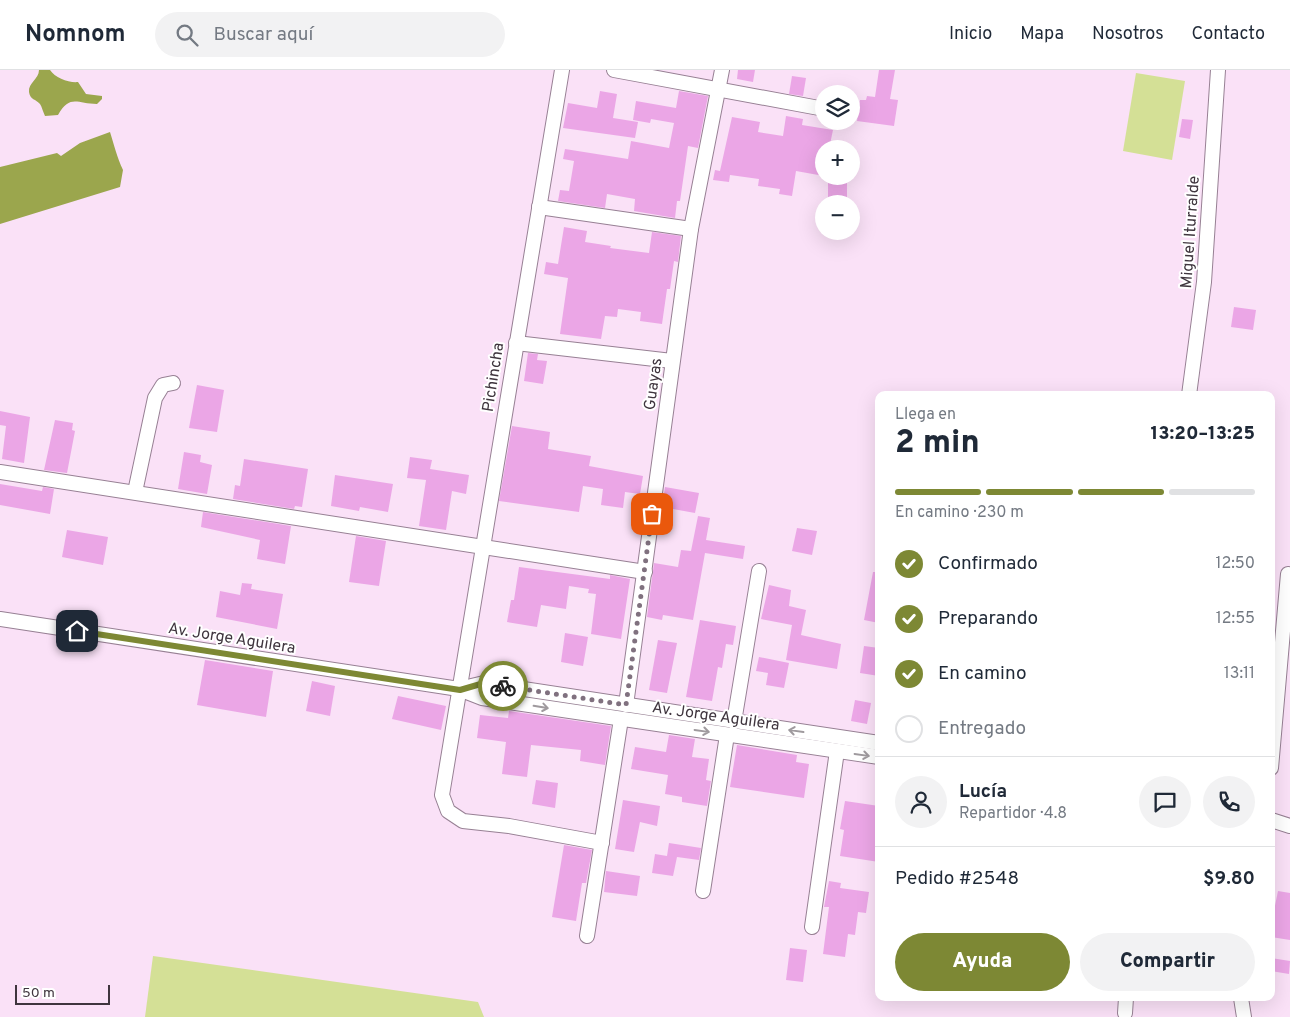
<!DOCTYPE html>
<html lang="es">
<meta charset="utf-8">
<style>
:root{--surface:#fff;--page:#f2f2f3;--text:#1f2937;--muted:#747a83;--line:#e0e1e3;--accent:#7d8834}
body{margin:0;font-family:Overpass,sans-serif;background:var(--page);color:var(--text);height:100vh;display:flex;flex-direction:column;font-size:19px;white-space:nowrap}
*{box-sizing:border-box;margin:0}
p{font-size:16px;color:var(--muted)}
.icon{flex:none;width:28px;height:28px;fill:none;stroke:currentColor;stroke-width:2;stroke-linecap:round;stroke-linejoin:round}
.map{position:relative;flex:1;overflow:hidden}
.sheet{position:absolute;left:875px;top:321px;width:400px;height:610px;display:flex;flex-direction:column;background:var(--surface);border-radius:10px;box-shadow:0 5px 20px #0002}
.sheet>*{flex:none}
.controls{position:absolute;left:815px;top:15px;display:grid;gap:10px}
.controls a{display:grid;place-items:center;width:45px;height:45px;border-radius:50%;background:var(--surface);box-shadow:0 5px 20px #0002;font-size:25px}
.scale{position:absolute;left:15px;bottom:12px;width:95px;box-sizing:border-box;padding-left:5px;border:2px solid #3f353e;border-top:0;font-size:14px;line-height:18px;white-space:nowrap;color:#3f353e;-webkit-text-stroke:4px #fff;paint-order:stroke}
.pin{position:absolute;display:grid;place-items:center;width:42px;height:42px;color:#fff;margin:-21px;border-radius:10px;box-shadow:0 2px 8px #0006}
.courier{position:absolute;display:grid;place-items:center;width:50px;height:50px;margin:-25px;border:4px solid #7d8834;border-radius:50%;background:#fff;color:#222;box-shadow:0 1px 6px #0007}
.summary em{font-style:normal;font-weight:800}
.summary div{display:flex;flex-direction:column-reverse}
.summary{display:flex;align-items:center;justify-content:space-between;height:85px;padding:0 20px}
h1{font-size:32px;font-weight:800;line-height:38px}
.bar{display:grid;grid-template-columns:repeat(4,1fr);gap:8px 5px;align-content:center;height:60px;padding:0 20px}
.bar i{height:6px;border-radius:4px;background:var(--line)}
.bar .active{background:var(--accent)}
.bar p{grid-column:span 4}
.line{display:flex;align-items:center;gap:12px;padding:0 20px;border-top:1px solid var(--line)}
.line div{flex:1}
.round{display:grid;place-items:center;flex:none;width:52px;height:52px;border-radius:26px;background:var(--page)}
ol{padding:0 20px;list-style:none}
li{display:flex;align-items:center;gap:15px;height:55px}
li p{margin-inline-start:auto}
li .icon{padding:5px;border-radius:50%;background:var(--accent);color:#fff;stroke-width:4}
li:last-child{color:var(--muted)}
li i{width:28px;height:28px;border:2px solid var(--line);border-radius:50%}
.button{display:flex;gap:10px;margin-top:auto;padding:10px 20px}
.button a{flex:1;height:58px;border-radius:30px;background:var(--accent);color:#fff;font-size:20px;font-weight:800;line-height:58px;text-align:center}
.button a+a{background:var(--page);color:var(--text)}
header{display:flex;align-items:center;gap:30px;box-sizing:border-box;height:70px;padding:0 25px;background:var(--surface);border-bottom:1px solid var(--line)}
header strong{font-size:24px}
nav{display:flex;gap:28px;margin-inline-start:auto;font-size:18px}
.search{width:350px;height:45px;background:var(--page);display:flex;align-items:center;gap:12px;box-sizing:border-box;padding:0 18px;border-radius:28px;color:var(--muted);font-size:19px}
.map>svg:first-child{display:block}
.green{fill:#d4e096}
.water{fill:#9ba64d}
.building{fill:#eba6e6}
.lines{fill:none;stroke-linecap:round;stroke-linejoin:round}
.minor-casing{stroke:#978094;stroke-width:16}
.minor{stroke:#fff;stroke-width:14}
.oneway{stroke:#9f9a9e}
.done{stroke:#80717f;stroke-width:5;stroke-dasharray:0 9}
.route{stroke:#7d8834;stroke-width:6}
.labels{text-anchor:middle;stroke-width:4;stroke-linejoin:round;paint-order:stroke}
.street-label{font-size:16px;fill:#3f353e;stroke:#fff}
</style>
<header>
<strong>Nomnom</strong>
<div class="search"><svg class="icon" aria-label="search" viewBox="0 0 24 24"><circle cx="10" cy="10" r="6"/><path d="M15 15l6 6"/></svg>Buscar aquí</div>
<nav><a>Inicio</a><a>Mapa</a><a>Nosotros</a><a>Contacto</a></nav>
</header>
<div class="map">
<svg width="1290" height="947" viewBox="0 0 1290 947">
<rect width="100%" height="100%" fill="#fae1f7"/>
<g class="green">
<polygon points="1136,3 1185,11 1172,90 1123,81"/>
<polygon points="153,886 478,932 484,947 145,947"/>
</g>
<g class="water">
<path d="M39,0H50C55,8 69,13 78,12L86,24L102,26V29L97,34C77,34 70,24 58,45L45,46C43,42 42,37 40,34C36,29 30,30 29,22C28,13 39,9 39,0Z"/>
<path d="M110,62C114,75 117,87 123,100L120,117L0,154V97L57,83L61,86L80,73Z"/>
</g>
<g class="building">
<polygon points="738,0 755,0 753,12 737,9"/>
<polygon points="879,0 895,0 890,29 898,30 894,56 857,51 860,30 866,30 867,26 875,27"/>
<polygon points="792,6 806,8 803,26 789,24"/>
<polygon points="600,21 617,24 613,48 638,52 635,68 563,58 568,33 597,38"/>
<polygon points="679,21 708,26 698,78 688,76 680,131 677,131 675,148 634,141 635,129 607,124 605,138 558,131 560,120 569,121 574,91 563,89 565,79 628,89 631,71 669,78 674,53 651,49 650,53 633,50 636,31 676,38"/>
<polygon points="786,46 803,49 802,55 833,60 829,79 824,79 824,106 796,101 792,126 779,124 780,119 758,116 759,109 730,105 729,112 713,110 715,100 720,101 732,47 760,52 758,62 783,66"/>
<polygon points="1182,49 1193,50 1190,69 1179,67"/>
<polygon points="828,112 847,112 847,130 828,131"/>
<polygon points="564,157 587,161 585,172 611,176 610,178 649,183 652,162 681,166 678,192 674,191 670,219 667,219 662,254 640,251 641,242 618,239 617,247 605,246 601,269 560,264 568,208 544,204 546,192 558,194"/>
<polygon points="1234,237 1256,240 1253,260 1231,257"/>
<polygon points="528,283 538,284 537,290 547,291 543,314 524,311"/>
<polygon points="197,315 224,320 217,362 189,358"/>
<polygon points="0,341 30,347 24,393 2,389 6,356 0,355"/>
<polygon points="55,350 73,353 72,360 75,361 67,403 44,400"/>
<polygon points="512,356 550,362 548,379 591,386 589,396 643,406 640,424 625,422 623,438 601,435 603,419 583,416 579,442 499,431"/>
<polygon points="184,382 201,385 200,392 212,395 207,424 178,419"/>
<polygon points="410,387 432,390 430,399 469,405 466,424 452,421 446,460 419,456 426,410 407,408"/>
<polygon points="244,389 308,399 302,437 295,436 294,439 233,429 235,415 240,416"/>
<polygon points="335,405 393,414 388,442 360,437 359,441 331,436"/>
<polygon points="0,414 42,421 43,417 54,419 50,444 0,435"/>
<polygon points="665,417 699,423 695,443 662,437"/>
<polygon points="203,442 291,456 285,494 257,489 260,470 201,457"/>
<polygon points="698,446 710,448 706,470 745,476 743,489 705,483 693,550 663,545 662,550 647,547 654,493 678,497 681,480 691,481"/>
<polygon points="797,458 817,461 812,485 792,481"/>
<polygon points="67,460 108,467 103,495 62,487"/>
<polygon points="356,466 386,471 379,516 349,512"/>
<polygon points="519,497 610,509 610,505 630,509 621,569 591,564 596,524 588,523 589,519 569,516 566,539 541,535 537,557 507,552 511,530 514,530"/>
<polygon points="873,502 879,502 879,553 864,550"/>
<polygon points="242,513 252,514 251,519 283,524 277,559 216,547 220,521 240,525"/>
<polygon points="769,515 791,520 789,536 806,540 801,565 841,574 837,599 786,590 792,555 761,549"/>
<polygon points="700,550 736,556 733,575 726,574 722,598 718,597 712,631 686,627"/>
<polygon points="565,563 588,567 583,596 561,592"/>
<polygon points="658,570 677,573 667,623 649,620"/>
<polygon points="864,576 879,578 879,606 860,603"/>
<polygon points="759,587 789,593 784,618 766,615 768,603 756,601"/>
<polygon points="205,590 273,601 266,647 197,635"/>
<polygon points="312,611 335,616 330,646 306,641"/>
<polygon points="398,626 446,636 441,660 392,649"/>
<polygon points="855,630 871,633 867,654 851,651"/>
<polygon points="509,641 611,656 605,695 580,691 581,680 531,675 527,707 502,704 506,672 477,668 480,645 508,648"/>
<polygon points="669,665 695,669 692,687 709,689 706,710 711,711 707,736 682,732 682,727 665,724 668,705 631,699 635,677 666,682"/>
<polygon points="737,675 797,685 796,692 809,694 804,728 730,717"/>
<polygon points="536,710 558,713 555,738 532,734"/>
<polygon points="623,730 660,736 657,756 640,752 634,782 615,779"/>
<polygon points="845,731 879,736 879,792 840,786 844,760 840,759"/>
<polygon points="669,773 701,778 699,790 677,787 673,806 652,803 655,784 667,786"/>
<polygon points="564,775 592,780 586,813 582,813 576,851 552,847"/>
<polygon points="606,801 640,806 637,826 604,822"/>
<polygon points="829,811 841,813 840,818 869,822 866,843 858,842 855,865 848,864 845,887 823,884 829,837 824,837"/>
<polygon points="1278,821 1290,823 1290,870 1271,867 1271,855"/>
<polygon points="790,878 807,880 803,912 786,910"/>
<polygon points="1271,888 1290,891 1289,904 1271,901"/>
</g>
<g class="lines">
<g class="minor-casing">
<g id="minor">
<polyline points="562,0 442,725 448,741 463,751 509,756 602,773"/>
<polyline points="614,0 819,38"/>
<polyline points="539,137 691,159"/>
<polyline points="516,273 672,291"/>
<polyline points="1189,325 1204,212 1218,0"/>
<polyline points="0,402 645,502"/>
<polyline points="135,422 155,328 163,315 173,313"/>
<polyline points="0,549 459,619 482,628 879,687"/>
<polyline points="459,619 484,613 879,673"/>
<polyline points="626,635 691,159 722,0"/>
<polyline points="734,652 759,501"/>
<polyline points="1271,698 1288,504"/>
<polyline points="1271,750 1290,756"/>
<polyline points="703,821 727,665"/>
<polyline points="812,857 837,681"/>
<polyline points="587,866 621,649"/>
<polyline points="1241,928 1244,947"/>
<polyline points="1125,943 1126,928"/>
</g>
</g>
<use href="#minor" class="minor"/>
</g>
<defs><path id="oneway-shaft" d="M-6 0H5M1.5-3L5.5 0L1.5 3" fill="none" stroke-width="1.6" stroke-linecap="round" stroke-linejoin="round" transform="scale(1.25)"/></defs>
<g class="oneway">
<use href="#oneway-shaft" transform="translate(541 637) rotate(9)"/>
<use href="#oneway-shaft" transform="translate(702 661) rotate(8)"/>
<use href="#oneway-shaft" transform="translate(796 661) rotate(-172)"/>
<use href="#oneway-shaft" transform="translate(862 685) rotate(8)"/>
</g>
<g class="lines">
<polyline class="done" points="503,616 626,635 652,444"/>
<polyline class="route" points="77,561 460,620 484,613 503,616"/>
</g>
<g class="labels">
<g class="street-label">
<text transform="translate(1189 162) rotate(-86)" y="6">Miguel Iturralde</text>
<text transform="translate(492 307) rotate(-81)" y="6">Pichincha</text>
<text transform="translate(652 314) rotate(-82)" y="6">Guayas</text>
<text transform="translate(232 567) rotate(9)" y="6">Av. Jorge Aguilera</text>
<text transform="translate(716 645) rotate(8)" y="6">Av. Jorge Aguilera</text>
</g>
</g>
</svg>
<div class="controls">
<a><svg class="icon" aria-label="layers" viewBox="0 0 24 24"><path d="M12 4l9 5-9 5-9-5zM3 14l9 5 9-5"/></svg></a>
<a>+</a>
<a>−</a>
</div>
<div class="scale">50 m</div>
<div class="pin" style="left:652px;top:444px;background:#ea580c"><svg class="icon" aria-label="bag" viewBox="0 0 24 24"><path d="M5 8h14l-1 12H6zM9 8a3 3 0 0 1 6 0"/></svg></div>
<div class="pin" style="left:77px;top:561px;background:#1f2937"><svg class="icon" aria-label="home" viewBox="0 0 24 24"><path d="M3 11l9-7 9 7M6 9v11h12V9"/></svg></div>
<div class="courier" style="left:503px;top:616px"><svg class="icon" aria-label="bike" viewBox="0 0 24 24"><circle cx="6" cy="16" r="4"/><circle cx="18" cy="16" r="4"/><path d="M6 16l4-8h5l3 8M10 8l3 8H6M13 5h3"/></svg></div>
<section class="sheet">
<div class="summary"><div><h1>2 min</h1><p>Llega en</p></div><em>13:20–13:25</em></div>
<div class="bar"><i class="active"></i><i class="active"></i><i class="active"></i><i></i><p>En camino · 230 m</p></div>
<ol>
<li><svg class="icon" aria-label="check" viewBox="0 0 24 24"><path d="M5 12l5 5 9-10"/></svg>Confirmado<p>12:50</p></li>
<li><svg class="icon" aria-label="check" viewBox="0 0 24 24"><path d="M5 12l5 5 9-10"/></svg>Preparando<p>12:55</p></li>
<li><svg class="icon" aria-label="check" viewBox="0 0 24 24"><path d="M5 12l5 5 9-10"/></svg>En camino<p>13:11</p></li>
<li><i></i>Entregado</li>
</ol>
<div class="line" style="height:90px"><a class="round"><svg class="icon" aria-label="person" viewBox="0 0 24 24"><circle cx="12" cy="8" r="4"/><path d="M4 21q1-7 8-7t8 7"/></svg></a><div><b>Lucía</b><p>Repartidor · 4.8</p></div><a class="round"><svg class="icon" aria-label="chat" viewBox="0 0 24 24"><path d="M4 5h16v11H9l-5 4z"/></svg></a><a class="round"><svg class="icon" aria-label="phone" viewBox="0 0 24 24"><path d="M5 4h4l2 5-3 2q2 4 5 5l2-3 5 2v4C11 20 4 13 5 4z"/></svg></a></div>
<div class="line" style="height:65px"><div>Pedido #2548</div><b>$9.80</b></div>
<div class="button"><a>Ayuda</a><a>Compartir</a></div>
</section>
</div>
